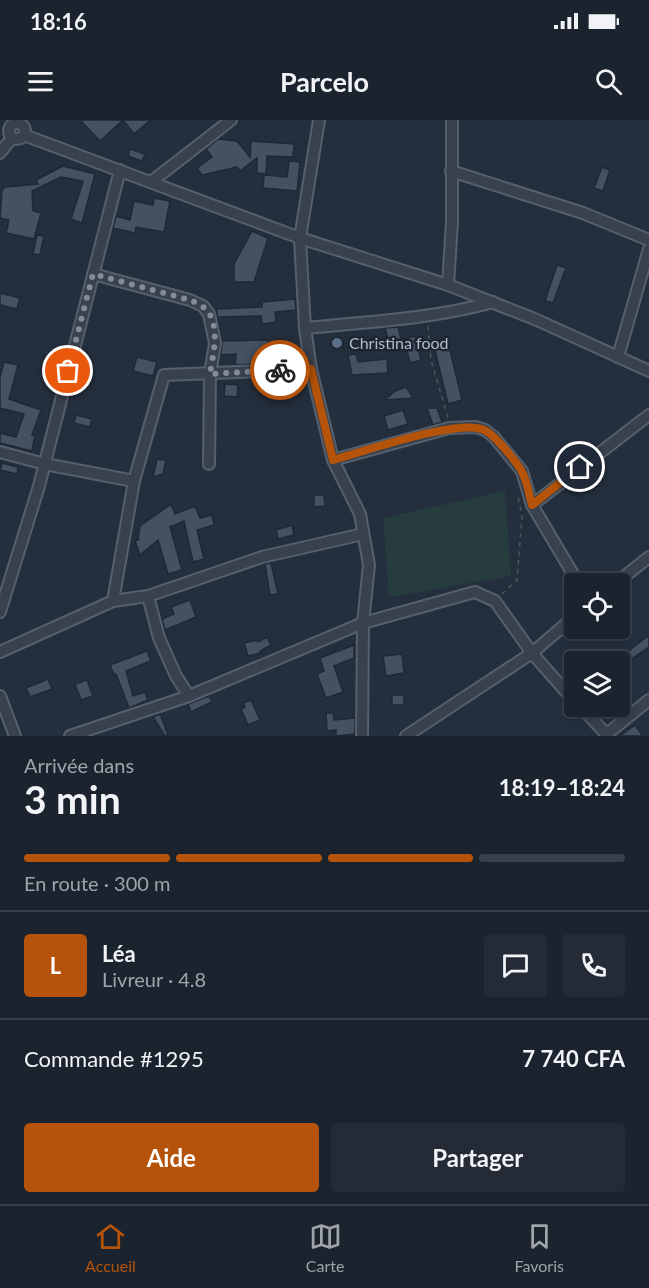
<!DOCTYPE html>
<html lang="fr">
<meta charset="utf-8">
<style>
:root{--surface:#1b232e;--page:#242b36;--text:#f1f3f6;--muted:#a0a4aa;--line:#39404a;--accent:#b45309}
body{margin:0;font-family:Lato,sans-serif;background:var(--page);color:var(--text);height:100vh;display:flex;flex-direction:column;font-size:22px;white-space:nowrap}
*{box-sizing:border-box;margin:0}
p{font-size:20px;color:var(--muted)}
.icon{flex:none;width:33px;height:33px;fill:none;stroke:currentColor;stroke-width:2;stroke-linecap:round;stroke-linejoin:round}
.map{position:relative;height:616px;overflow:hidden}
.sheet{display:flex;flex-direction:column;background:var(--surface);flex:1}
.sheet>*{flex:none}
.tools{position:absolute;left:564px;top:453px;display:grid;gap:12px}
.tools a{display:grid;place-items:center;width:66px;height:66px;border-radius:6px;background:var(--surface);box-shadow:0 3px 9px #0003,0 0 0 2px var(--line);font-size:30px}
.pin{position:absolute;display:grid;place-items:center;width:51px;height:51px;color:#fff;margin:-26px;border:3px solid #fff;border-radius:50%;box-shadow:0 2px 6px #0007}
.courier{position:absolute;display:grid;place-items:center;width:60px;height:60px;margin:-30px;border:4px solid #b45309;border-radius:50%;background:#fff;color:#222;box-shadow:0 2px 8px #0007}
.overview em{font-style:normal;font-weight:700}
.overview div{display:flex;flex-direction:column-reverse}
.overview{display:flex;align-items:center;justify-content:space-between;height:102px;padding:0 24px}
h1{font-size:39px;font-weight:700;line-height:45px}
.bar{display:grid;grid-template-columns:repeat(4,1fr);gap:9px 6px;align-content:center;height:72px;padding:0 24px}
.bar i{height:8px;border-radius:4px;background:var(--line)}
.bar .on{background:var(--accent)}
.bar p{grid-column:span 4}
.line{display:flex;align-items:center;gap:15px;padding:0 24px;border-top:2px solid var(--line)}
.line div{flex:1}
.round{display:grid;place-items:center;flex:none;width:63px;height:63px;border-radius:6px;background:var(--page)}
.action{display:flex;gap:12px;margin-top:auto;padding:12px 24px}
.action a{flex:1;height:69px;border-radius:6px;background:var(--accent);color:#fff;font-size:24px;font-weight:700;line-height:69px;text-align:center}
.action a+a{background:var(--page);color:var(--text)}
.status{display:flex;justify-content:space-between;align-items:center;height:42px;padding:0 30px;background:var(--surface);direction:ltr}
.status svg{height:16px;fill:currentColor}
header{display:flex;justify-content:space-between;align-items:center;height:78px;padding:0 24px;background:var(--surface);font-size:27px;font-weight:700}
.tab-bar{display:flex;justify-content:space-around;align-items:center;height:84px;border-top:2px solid var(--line);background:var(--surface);font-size:16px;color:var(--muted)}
.tab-bar a{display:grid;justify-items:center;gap:3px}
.tab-bar .on{color:var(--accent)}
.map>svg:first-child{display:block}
.green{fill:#263c3f}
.building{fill:#455162;stroke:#1f2835;stroke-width:1.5}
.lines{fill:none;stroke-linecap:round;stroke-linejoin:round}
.minor-casing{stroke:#565f6c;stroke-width:14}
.path{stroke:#44595c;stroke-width:1.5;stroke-dasharray:4.5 4.5;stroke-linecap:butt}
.minor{stroke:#38414e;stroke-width:10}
.done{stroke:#828b98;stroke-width:6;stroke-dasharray:0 10.8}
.route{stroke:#b45309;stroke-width:8}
.service-dot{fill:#5c6f8a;stroke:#1d2633;stroke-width:2}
.labels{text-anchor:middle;stroke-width:5;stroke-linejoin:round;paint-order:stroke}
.poi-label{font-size:16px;fill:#b4bcc9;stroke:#1d2633;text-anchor:start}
</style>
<div class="status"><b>18:16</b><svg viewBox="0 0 49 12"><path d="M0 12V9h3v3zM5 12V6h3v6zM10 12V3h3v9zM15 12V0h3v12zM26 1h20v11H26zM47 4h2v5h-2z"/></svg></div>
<header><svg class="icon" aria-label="menu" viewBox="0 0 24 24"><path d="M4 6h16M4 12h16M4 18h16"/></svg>Parcelo<svg class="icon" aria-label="search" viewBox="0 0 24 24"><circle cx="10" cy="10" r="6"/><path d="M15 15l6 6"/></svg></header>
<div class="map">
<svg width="649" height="616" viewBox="0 0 649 616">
<rect width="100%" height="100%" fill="#242f3e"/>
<polygon class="green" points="505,371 511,456 389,477 383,398"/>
<g class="building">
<polygon points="80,0 123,0 100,21"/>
<polygon points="123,0 151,0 134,14"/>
<polygon points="218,19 237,21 250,37 251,21 294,24 293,37 267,36 266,54 257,53 257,38 240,51 237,47 202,55 197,48 212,37 206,29"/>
<polygon points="130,29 145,34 142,41 128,36"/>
<polygon points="289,41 300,42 297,71 263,68 264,55 287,57"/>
<polygon points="63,46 95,54 82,103 71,99 83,61 61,57 32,71 33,91 41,93 34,119 6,113 9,100 0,98 2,70 5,67 38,64 36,60"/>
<polygon points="602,47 610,50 603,71 594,68"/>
<polygon points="154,78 170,81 164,112 136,107 135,113 113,108 116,96 130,100 134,81 153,85"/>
<polygon points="252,111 268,118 254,162 234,162 234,144"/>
<polygon points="37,115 44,116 40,135 33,134"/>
<polygon points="557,145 566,148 553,183 545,181"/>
<polygon points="0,173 20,178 17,189 0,185"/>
<polygon points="295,179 296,190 275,192 276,202 262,204 261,196 217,197 217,189 262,187 262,182"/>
<polygon points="398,207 403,226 391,230 385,208"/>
<polygon points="415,216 421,240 410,243 404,219"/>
<polygon points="268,220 268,231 274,230 275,243 235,245 236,234 221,235 222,221"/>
<polygon points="448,222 462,280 448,284 434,226"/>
<polygon points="356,234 358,242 387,239 388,253 352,255 348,235"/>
<polygon points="137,237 157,242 153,256 133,251"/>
<polygon points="4,242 18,245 9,279 41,290 32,315 35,315 32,331 0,323 0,313 16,317 24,294 0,288 0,257"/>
<polygon points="225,264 238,265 237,277 224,276"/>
<polygon points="406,267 413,278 385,280 395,271"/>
<polygon points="427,288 437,288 442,302 433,305"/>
<polygon points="403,290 408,304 388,310 384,296"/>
<polygon points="76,295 92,299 90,307 74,303"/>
<polygon points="157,339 166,340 163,354 153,357"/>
<polygon points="2,343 18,347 17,354 0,350"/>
<polygon points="314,375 324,375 325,386 314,387"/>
<polygon points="171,384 175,394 195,386 200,398 212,395 214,405 197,410 204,439 193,442 184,401 170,407 182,450 168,454 158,420 140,435 135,421 138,420 140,406"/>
<polygon points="292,405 294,415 278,419 276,410"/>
<polygon points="271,443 278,474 270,475 265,444"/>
<polygon points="190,480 196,497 165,510 162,499 174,494 171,487"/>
<polygon points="649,515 649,527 631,539 626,533"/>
<polygon points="267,517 271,525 260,531 261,533 248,536 244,523 257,520 258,522"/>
<polygon points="354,525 354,538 334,546 343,572 326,578 317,554 324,551 320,538"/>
<polygon points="147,531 151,541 126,551 133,576 145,572 148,580 129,588 116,554 114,555 110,545"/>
<polygon points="402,534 404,553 386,556 383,536"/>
<polygon points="48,559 52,569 30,577 26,568"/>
<polygon points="87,560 93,576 81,580 75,564"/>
<rect x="392" y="575" width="12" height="10"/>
<polygon points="209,576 212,582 191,592 188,584"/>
<polygon points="251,580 260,600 248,605 241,589 245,587 243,583"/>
<polygon points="326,593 333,593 334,600 355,598 355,614 336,616 336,610 327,611"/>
<polygon points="160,594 168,615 165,616 153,597"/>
<polygon points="635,605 643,616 620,616"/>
</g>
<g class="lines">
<g class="minor-casing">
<g id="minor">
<polyline points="319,0 300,118 305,208 311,249 333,340 360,394 369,445 363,503 362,616"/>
<circle cx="17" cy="11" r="8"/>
<polyline points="24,15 300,118 448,165 537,200 649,251"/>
<polyline points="0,33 12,18"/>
<polyline points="451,51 583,93 649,120"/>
<polyline points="151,62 231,0"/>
<polyline points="93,154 190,180 203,186 209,194 215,223 210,254 209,344"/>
<polyline points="448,165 452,102 452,0"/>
<path d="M305,208C368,202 432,199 493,182"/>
<polyline points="618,237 649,129"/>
<polyline points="0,332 45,344 134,361"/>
<polyline points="333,340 449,308 476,307 485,310 494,317 522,351 532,385 579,464"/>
<polyline points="532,385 649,295"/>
<polyline points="615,464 649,437"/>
<polyline points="148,476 159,518 176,556 189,576"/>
<polyline points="113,481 134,361 164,255 311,249"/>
<polyline points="0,492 39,366 120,50"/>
<polyline points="0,532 113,481 148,476 262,437 363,414"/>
<polyline points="0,576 15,616"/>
<polyline points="580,586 608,616"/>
<polyline points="607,614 649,580"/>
<polyline points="70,616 189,576 363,503 475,472 495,481 532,533 574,581"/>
<polyline points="406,616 532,533 574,497"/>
</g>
</g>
<g class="path">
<polyline points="428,206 431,240 448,298"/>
<polyline points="502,474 517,460 522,396 518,377"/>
</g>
<use href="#minor" class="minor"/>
</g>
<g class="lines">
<path class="done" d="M68,251L93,154L190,180C194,182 200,184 203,187C222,201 213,234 210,254L280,250"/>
<path class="route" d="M280,250L311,249L333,340C363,332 459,298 484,310C494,314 515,340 521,350C527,360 529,374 532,385L580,347"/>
</g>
<circle class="service-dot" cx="337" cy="223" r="6"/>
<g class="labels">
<g class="poi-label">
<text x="349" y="229">Christina food</text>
</g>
</g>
</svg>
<div class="tools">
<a><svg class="icon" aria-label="locate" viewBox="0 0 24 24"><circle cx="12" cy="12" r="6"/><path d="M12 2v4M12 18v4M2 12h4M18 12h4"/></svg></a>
<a><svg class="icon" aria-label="layers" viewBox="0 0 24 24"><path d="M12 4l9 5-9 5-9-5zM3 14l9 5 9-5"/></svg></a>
</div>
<div class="pin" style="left:68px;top:251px;background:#ea580c"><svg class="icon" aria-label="bag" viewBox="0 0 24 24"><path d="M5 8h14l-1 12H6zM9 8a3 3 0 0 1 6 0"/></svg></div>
<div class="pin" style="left:580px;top:347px;background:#1f2937"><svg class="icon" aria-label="home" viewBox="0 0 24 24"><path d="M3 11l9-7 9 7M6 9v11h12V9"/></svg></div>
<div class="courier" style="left:280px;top:250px"><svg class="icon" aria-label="bike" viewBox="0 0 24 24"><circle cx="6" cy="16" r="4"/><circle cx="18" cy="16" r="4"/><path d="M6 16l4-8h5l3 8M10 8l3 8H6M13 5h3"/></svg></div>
</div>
<section class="sheet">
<div class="overview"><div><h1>3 min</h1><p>Arrivée dans</p></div><em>18:19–18:24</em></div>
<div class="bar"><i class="on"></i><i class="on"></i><i class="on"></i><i></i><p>En route · 300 m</p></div>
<div class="line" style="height:108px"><b class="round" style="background:var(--accent);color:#fff">L</b><div><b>Léa</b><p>Livreur · 4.8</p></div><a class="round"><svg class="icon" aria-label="chat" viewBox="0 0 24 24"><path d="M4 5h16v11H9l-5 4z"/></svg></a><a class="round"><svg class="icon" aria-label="phone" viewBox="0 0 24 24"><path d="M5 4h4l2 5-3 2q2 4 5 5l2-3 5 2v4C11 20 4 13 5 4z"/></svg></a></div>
<div class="line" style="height:78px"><div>Commande #1295</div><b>7 740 CFA</b></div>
<div class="action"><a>Aide</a><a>Partager</a></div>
</section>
<nav class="tab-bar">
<a class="on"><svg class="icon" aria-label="home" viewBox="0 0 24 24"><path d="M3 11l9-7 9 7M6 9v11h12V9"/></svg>Accueil</a>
<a><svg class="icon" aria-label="map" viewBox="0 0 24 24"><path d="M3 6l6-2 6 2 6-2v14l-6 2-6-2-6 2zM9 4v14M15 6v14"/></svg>Carte</a>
<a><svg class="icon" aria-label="saved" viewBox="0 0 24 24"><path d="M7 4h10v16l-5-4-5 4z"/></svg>Favoris</a>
</nav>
